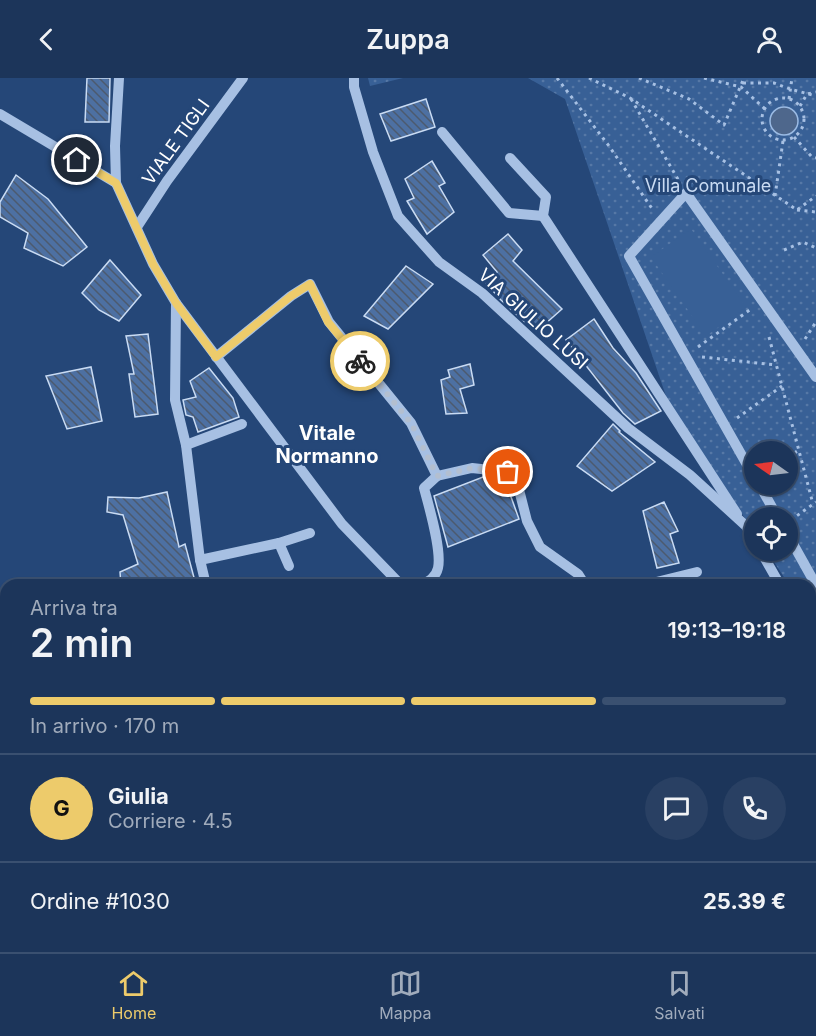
<!DOCTYPE html>
<html lang="it">
<meta charset="utf-8">
<style>
:root{--surface:#1c355a;--page:#294063;--text:#f1f3f6;--muted:#a0abbb;--line:#3a5070;--accent:#edcb6b}
body{margin:0;font-family:Inter,sans-serif;background:var(--page);color:var(--text);height:100vh;display:flex;flex-direction:column;font-size:22px;white-space:nowrap}
*{box-sizing:border-box;margin:0}
p{font-size:20px;color:var(--muted)}
.icon{flex:none;width:33px;height:33px;fill:none;stroke:currentColor;stroke-width:2;stroke-linecap:round;stroke-linejoin:round}
.map{position:relative;flex:1;overflow:hidden}
.panel{position:absolute;left:0px;top:501px;width:816px;height:374px;display:flex;flex-direction:column;background:var(--surface);border-radius:18px 18px 0 0;box-shadow:0 2px 4px #0004,0 0 0 2px var(--line)}
.panel>*{flex:none}
.needle{width:39px;rotate:284deg}
.controls{position:absolute;left:744px;top:363px;display:grid;gap:12px}
.controls a{display:grid;place-items:center;width:54px;height:54px;border-radius:50%;background:var(--surface);box-shadow:0 2px 4px #0004,0 0 0 2px var(--line);font-size:30px}
.pin{position:absolute;display:grid;place-items:center;width:51px;height:51px;color:#fff;margin:-26px;border:3px solid #fff;border-radius:50%;box-shadow:0 2px 6px #0007}
.courier{position:absolute;display:grid;place-items:center;width:60px;height:60px;margin:-30px;border:4px solid #edcb6b;border-radius:50%;background:#fff;color:#222;box-shadow:0 2px 8px #0007}
.headline em{font-style:normal;font-weight:600}
.headline div{display:flex;flex-direction:column-reverse}
.headline{display:flex;align-items:center;justify-content:space-between;height:102px;padding:0 30px}
h1{font-size:39px;font-weight:600;line-height:45px}
.bar{display:grid;grid-template-columns:repeat(4,1fr);gap:9px 6px;align-content:center;height:72px;padding:0 30px}
.bar i{height:8px;border-radius:4px;background:var(--line)}
.bar .on{background:var(--accent)}
.bar p{grid-column:span 4}
.line{display:flex;align-items:center;gap:15px;padding:0 30px;border-top:2px solid var(--line)}
.line div{flex:1}
.round{display:grid;place-items:center;flex:none;width:63px;height:63px;border-radius:32px;background:var(--page)}
header{display:flex;justify-content:space-between;align-items:center;height:78px;padding:0 30px;background:var(--surface);font-size:27px;font-weight:600}
.menu{display:flex;justify-content:space-around;align-items:center;height:84px;border-top:2px solid var(--line);background:var(--surface);font-size:16px;color:var(--muted)}
.menu a{display:grid;justify-items:center;gap:3px}
.menu .on{color:var(--accent)}
.map>svg:first-child{display:block}
.park{fill:url(#park-dots);fill-rule:evenodd}
.garden{fill:#386096}
.water{fill:#4e678c;stroke:#9bbbe4;stroke-width:1.5}
.building{fill:url(#building-back-hatch);stroke:#c9dbf3;stroke-width:1.5}
.lines{fill:none;stroke-linecap:round;stroke-linejoin:round}
.path{stroke:#a7c0e3;stroke-width:3;stroke-dasharray:3 4.5;stroke-linecap:butt}
.minor{stroke:#a7c0e3;stroke-width:10}
.done{stroke:#b3bfd0;stroke-width:6;stroke-dasharray:0 10.8}
.route{stroke:#edcb6b;stroke-width:8}
.labels{text-anchor:middle;stroke-width:6;stroke-linejoin:round;paint-order:stroke}
.street-label{font-size:18px;fill:#fff;stroke:#254778}
.park-label{font-size:18px;fill:#c9dbf3;stroke:#254778}
.neighbourhood-label{font-size:20px;font-weight:bold;fill:#fff;stroke:#254778}
</style>
<header><svg class="icon" aria-label="back" viewBox="0 0 24 24"><path d="M15 5l-7 7 7 7"/></svg>Zuppa<svg class="icon" aria-label="person" viewBox="0 0 24 24"><circle cx="12" cy="8" r="4"/><path d="M4 21q1-7 8-7t8 7"/></svg></header>
<div class="map">
<svg width="816" height="874" viewBox="0 0 816 874">
<defs>
<pattern id="park-dots" width="8" height="8" patternUnits="userSpaceOnUse" patternTransform="scale(1.5)"><rect width="8" height="8" fill="#386096"/><path d="M2 2h.1M6 6h.1" fill="none" stroke="#5678a6" stroke-width="1.8" stroke-linecap="round"/></pattern>
<pattern id="building-back-hatch" width="6" height="6" patternUnits="userSpaceOnUse" patternTransform="scale(1.5)"><rect width="6" height="6" fill="#4d70a2"/><path d="M-1 5l2 2M0 0l6 6M5-1l2 2" fill="none" stroke="#4c5a6e"/></pattern>
</defs>
<rect width="100%" height="100%" fill="#254778"/>
<g class="park">
<polygon points="368,0 403,0 370,8"/>
<path d="M528,0H816V570L810,556V507H789L767,473L788,472V440H754V454L668,324L565,21ZM754,374H788V406H754Z"/>
</g>
<polygon class="garden" points="691,151 746,229 706,258 651,179"/>
<circle class="water" cx="784" cy="43" r="14"/>
<g class="building">
<polygon points="87,0 110,0 109,44 85,44"/>
<polygon points="426,21 435,49 391,63 380,36"/>
<polygon points="432,83 445,105 439,108 454,134 427,156 407,123 414,120 405,101"/>
<polygon points="16,97 48,121 87,169 63,188 24,170 28,155 0,139 0,124"/>
<polygon points="508,156 522,172 513,183 562,231 536,254 501,222 484,203 497,194 483,177"/>
<polygon points="110,182 141,217 119,243 99,232 82,215"/>
<polygon points="406,188 433,206 388,251 364,238"/>
<polygon points="594,241 613,270 636,295 661,333 635,346 623,335 566,262"/>
<polygon points="148,256 158,336 135,339 129,296 134,296 126,258"/>
<polygon points="470,286 474,307 460,311 467,335 446,336 441,302 450,299 448,292"/>
<polygon points="91,289 102,343 67,351 46,298"/>
<polygon points="209,290 233,320 239,339 198,354 193,339 186,337 183,322 196,319 190,303"/>
<polygon points="613,346 620,353 619,354 655,384 612,413 577,388"/>
<polygon points="483,399 502,401 506,405 519,441 448,469 434,418"/>
<polygon points="167,414 179,469 185,466 196,507 121,507 120,494 138,486 123,437 107,434 108,419 139,420"/>
<polygon points="664,424 678,453 670,456 679,485 657,490 643,433"/>
</g>
<g class="lines">
<g class="path">
<polyline points="557,0 609,68 653,132"/>
<polyline points="589,0 630,20 797,132 816,118"/>
<polyline points="639,0 689,21 724,47 744,0"/>
<polyline points="704,0 741,9 765,31"/>
<polyline points="743,5 774,5 790,11 816,18"/>
<circle cx="783" cy="41" r="21"/>
<polyline points="631,21 679,103"/>
<polyline points="789,21 792,0"/>
<polyline points="800,28 807,16 816,14"/>
<polyline points="794,59 812,79 816,80"/>
<polyline points="775,118 783,63"/>
<polyline points="797,132 816,134"/>
<polyline points="784,172 803,164 816,170"/>
<polyline points="769,259 813,426"/>
<polyline points="805,261 816,244"/>
<polyline points="698,269 751,231"/>
<polyline points="702,279 776,287"/>
<polyline points="737,340 782,308"/>
<polyline points="788,379 799,372"/>
<polyline points="791,442 816,424"/>
</g>
<g class="minor">
<polyline points="119,0 115,68 116,105 153,186 176,225 175,322 186,367 200,482 206,507"/>
<polyline points="354,0 354,9 373,74 398,138 439,184 482,215 628,350 690,397 746,448 754,463"/>
<polyline points="0,36 116,105"/>
<polyline points="442,54 509,135 543,138"/>
<polyline points="510,80 546,119 543,138 737,436"/>
<polyline points="137,149 167,103 243,0"/>
<polyline points="176,225 342,446 401,507"/>
<path d="M216,279L291,218L310,206L329,244L411,345L437,398L424,410C429,429 442,472 438,490C436,499 429,503 422,507"/>
<polyline points="186,367 242,346"/>
<polyline points="437,398 472,390 508,394 516,400 527,443 540,469 578,496 585,507"/>
<polyline points="754,399 629,178 686,115 816,299"/>
<polyline points="759,406 778,440"/>
<polyline points="788,457 816,507"/>
<polyline points="279,465 289,488"/>
<polyline points="760,472 780,507"/>
<polyline points="200,482 279,465 310,455"/>
<polyline points="644,507 697,494"/>
<polyline points="0,561 6,577"/>
<polyline points="810,585 816,585"/>
<polyline points="0,653 6,641"/>
<polyline points="810,805 816,803"/>
<polyline points="198,874 202,868"/>
<polyline points="506,874 514,874"/>
<polyline points="604,874 610,868"/>
<polyline points="707,874 715,868"/>
</g>
</g>
<g class="lines">
<polyline class="done" points="360,283 411,345 437,398 472,390 508,394"/>
<polyline class="route" points="77,82 116,105 153,186 176,225 216,279 291,218 310,206 328,244 360,283"/>
</g>
<g class="labels">
<g class="street-label">
<text transform="translate(176 64) rotate(-54)" y="6">VIALE TIGLI</text>
<text transform="translate(533 241) rotate(42)" y="6">VIA GIULIO LUSI</text>
</g>
<g class="park-label">
<text x="708" y="114">Villa Comunale</text>
</g>
<g class="neighbourhood-label">
<text x="327" y="362">Vitale<tspan x="327" dy="23">Normanno</tspan></text>
</g>
</g>
</svg>
<div class="controls">
<a><svg class="needle" viewBox="-14 -14 28 28"><path d="M0-13l5 13h-10z" fill="#e53935"/><path d="M0 13l5-13h-10z" fill="#a0abbb"/></svg></a>
<a><svg class="icon" aria-label="locate" viewBox="0 0 24 24"><circle cx="12" cy="12" r="6"/><path d="M12 2v4M12 18v4M2 12h4M18 12h4"/></svg></a>
</div>
<div class="pin" style="left:508px;top:394px;background:#ea580c"><svg class="icon" aria-label="bag" viewBox="0 0 24 24"><path d="M5 8h14l-1 12H6zM9 8a3 3 0 0 1 6 0"/></svg></div>
<div class="pin" style="left:77px;top:82px;background:#1f2937"><svg class="icon" aria-label="home" viewBox="0 0 24 24"><path d="M3 11l9-7 9 7M6 9v11h12V9"/></svg></div>
<div class="courier" style="left:360px;top:283px"><svg class="icon" aria-label="bike" viewBox="0 0 24 24"><circle cx="6" cy="16" r="4"/><circle cx="18" cy="16" r="4"/><path d="M6 16l4-8h5l3 8M10 8l3 8H6M13 5h3"/></svg></div>
<section class="panel">
<div class="headline"><div><h1>2 min</h1><p>Arriva tra</p></div><em>19:13–19:18</em></div>
<div class="bar"><i class="on"></i><i class="on"></i><i class="on"></i><i></i><p>In arrivo · 170 m</p></div>
<div class="line" style="height:108px"><b class="round" style="background:var(--accent);color:#111">G</b><div><b>Giulia</b><p>Corriere · 4.5</p></div><a class="round"><svg class="icon" aria-label="chat" viewBox="0 0 24 24"><path d="M4 5h16v11H9l-5 4z"/></svg></a><a class="round"><svg class="icon" aria-label="phone" viewBox="0 0 24 24"><path d="M5 4h4l2 5-3 2q2 4 5 5l2-3 5 2v4C11 20 4 13 5 4z"/></svg></a></div>
<div class="line" style="height:78px"><div>Ordine #1030</div><b>25.39 €</b></div>
</section>
</div>
<nav class="menu">
<a class="on"><svg class="icon" aria-label="home" viewBox="0 0 24 24"><path d="M3 11l9-7 9 7M6 9v11h12V9"/></svg>Home</a>
<a><svg class="icon" aria-label="map" viewBox="0 0 24 24"><path d="M3 6l6-2 6 2 6-2v14l-6 2-6-2-6 2zM9 4v14M15 6v14"/></svg>Mappa</a>
<a><svg class="icon" aria-label="saved" viewBox="0 0 24 24"><path d="M7 4h10v16l-5-4-5 4z"/></svg>Salvati</a>
</nav>
